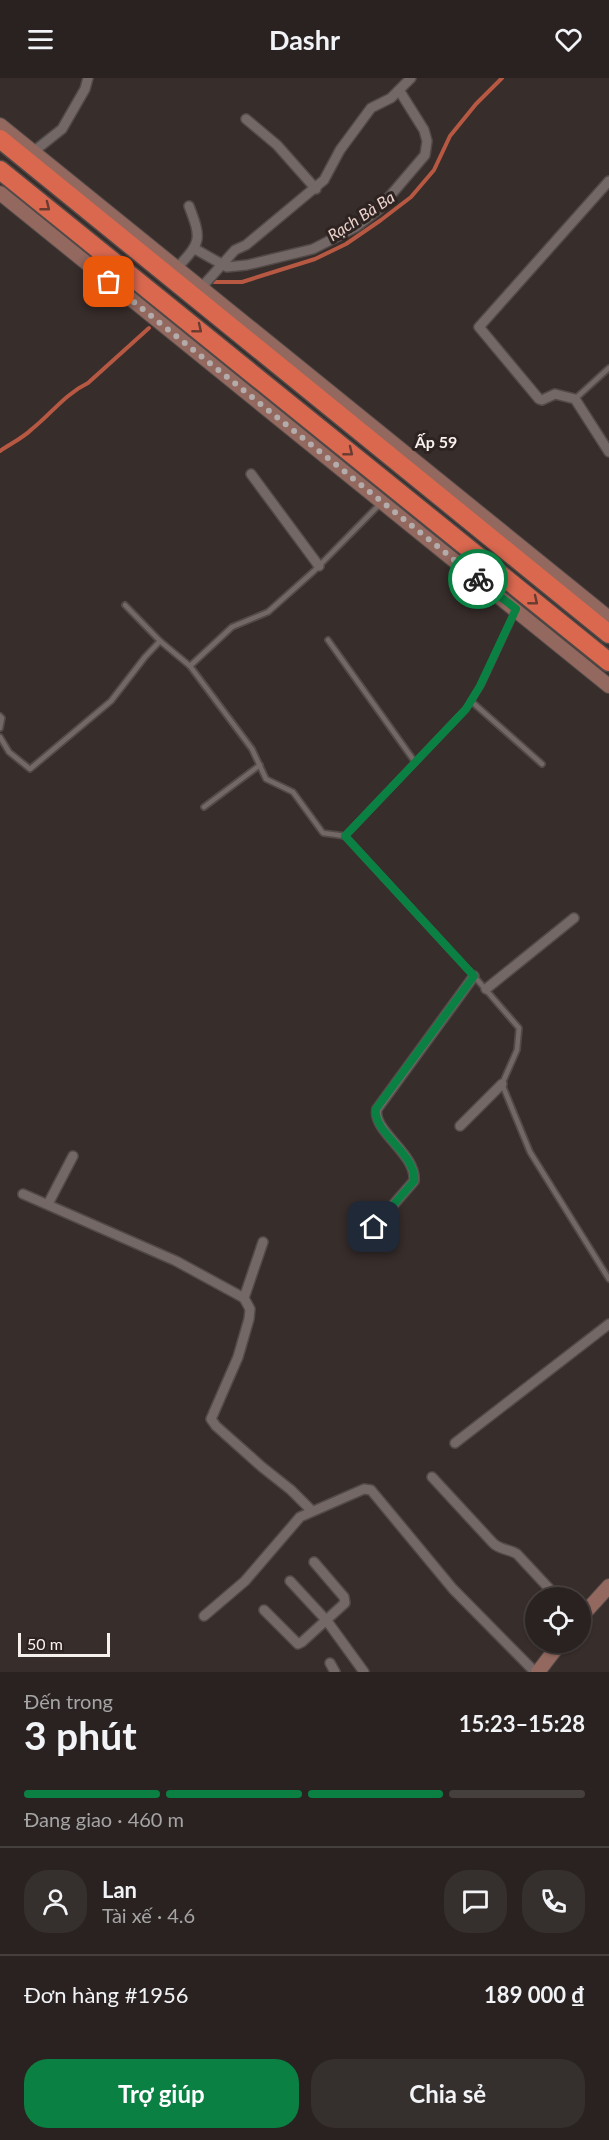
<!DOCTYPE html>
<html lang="vi">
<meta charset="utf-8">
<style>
:root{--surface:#292220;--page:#352f2d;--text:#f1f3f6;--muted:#a5a4a5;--line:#453f3e;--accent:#0b8043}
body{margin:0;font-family:Lato,sans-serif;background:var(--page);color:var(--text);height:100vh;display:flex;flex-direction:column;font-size:22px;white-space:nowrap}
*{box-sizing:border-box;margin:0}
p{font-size:20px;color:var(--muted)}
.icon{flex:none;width:33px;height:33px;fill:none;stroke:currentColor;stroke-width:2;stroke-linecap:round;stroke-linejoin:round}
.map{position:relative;height:1594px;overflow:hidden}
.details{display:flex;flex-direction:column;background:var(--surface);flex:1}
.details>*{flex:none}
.controls{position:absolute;left:525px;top:1509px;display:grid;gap:12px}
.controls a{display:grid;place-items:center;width:66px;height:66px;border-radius:50%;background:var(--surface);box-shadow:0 2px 4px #0004,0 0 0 2px var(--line);font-size:30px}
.scale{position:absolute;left:18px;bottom:15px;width:92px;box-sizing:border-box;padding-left:6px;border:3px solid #f6f0ee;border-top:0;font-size:16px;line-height:21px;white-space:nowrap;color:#f6f0ee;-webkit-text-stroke:4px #2d2321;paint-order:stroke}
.pin{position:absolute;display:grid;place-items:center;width:51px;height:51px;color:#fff;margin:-26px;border-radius:12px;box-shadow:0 3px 9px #0006}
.courier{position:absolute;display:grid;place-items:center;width:60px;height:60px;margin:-30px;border:4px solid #0b8043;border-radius:50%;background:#fff;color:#222;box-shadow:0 2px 8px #0007}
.headline em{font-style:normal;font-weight:700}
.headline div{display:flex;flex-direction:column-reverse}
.headline{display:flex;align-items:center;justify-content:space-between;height:102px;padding:0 24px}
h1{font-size:39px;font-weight:700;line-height:45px}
.bar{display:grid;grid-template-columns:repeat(4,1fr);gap:9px 6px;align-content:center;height:72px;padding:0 24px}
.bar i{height:8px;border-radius:4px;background:var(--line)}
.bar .selected{background:var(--accent)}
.bar p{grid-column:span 4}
.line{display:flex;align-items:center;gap:15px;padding:0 24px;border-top:2px solid var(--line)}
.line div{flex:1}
.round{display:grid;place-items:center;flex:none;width:63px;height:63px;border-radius:24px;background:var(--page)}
.cta{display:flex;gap:12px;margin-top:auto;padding:12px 24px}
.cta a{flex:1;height:69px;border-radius:24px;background:var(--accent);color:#fff;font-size:24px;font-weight:700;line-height:69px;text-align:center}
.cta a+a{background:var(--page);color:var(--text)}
header{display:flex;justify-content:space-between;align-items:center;height:78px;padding:0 24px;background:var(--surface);font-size:27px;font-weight:700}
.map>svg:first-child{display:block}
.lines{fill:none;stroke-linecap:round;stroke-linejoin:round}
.stream{stroke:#b75843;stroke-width:4}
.lane-casing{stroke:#524a48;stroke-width:8}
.street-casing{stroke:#524a48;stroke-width:12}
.secondary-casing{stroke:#524a48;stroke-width:16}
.highway-casing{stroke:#524a48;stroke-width:21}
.lane{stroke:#736866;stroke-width:4.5}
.street{stroke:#736866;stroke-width:9}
.secondary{stroke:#92685f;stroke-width:14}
.highway{stroke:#d9684f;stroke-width:18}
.oneway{stroke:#693b31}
.done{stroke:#b3acaa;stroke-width:6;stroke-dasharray:0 10.8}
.route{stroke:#0b8043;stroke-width:8}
.labels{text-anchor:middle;stroke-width:6;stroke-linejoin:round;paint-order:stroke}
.water-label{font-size:16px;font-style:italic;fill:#eed3cd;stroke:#2d2321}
.neighbourhood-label{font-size:16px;font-weight:bold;fill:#f6f0ee;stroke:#2d2321}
</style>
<header><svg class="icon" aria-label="menu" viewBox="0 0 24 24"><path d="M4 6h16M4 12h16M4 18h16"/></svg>Dashr<svg class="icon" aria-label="heart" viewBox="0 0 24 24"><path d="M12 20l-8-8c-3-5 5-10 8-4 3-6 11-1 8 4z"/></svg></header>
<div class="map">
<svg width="609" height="1594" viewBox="0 0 609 1594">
<rect width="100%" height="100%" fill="#372d2b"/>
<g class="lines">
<g class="stream">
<polyline points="214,204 242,204 315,181 346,166 381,142 411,119 434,92 450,58 476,26 502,0"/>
<path d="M0,373C10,366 23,360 32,351C51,336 65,316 88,305L149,250"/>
</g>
<g class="lane-casing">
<g id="lane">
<polyline points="575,321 609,290"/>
<polyline points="381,425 314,493 268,534 232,549 190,588 252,671 266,701 293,714 323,755 345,758 474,898 519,950 517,972 502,1006 530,1074 609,1201"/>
<polyline points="125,527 160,563"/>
<polyline points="328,562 415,684"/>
<polyline points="471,623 542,686"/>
<polyline points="0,638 2,640 0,650"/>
<polyline points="0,659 9,674 30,691 111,623 145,579 160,563 190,588"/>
<polyline points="204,729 260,687"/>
<polyline points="345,758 466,631 481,607 515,534"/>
</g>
</g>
<g class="street-casing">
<g id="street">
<polyline points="246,41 277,67 316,111"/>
<polyline points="33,74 62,51 85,11 88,0"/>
<polyline points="609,103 479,249 539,321 542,322 555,316 575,321 609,374"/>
<polyline points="195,171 227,189 247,187 313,171 356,149 378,132 425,77 427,63 424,52 399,12"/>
<path d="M177,190C201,164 202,162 189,128"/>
<polyline points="201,210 235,172 246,167 324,102 340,72 371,30 391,20 411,0"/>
<polyline points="251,396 319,488"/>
<polyline points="486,911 574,840"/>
<polyline points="460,1048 502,1006"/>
<polyline points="23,1116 176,1183 244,1220"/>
<polyline points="48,1126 73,1078"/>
<path d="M374,1149L414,1103C417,1076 372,1053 377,1031L474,898"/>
<polyline points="263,1164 244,1220 250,1231 249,1241 238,1279 211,1341 216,1348 262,1389 291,1412 312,1433"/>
<polyline points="455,1365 609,1246"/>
<path d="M432,1399L493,1465C500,1472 509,1471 517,1476L558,1520"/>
<polyline points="290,1503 327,1543 364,1594"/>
<polyline points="264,1532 298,1566 302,1564 345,1525 344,1519 314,1484"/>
<polyline points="204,1538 245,1503 300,1439 364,1411 371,1412 453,1511 535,1594"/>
<polyline points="330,1585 335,1594"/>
</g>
</g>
<g class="secondary-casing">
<g id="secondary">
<polyline points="0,47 609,540"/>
<polyline points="0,115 609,608"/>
<polyline points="580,1540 609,1508"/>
<polyline points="538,1594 561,1564"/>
</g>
</g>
<g class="highway-casing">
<g id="highway">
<polyline points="0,61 609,556"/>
<polyline points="0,92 609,584"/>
</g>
</g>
<use href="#lane" class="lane"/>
<use href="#street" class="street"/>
<use href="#secondary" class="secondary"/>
<use href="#highway" class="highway"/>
</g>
<defs><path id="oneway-chevron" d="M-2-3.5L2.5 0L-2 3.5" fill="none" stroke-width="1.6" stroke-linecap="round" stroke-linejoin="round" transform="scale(1.5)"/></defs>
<g class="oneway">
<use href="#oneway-chevron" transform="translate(46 129) rotate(38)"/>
<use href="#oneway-chevron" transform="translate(198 251) rotate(39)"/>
<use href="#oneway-chevron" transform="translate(349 374) rotate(39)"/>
<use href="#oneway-chevron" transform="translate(534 523) rotate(39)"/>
</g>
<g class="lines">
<polyline class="done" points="109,204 478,501"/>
<path class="route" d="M374,1149L414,1103C417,1076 372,1054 376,1031L474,898L345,758L466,631L480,608L516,531L478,501"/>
</g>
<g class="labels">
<g class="water-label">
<text transform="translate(361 138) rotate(-33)" y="6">Rạch Bà Ba</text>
</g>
<g class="neighbourhood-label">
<text x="436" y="370">Ấp 59</text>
</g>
</g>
</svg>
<div class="controls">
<a><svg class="icon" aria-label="locate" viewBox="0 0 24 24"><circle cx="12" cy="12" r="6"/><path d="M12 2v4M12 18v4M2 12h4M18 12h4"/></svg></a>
</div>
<div class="scale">50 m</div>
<div class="pin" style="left:109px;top:204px;background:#ea580c"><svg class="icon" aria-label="bag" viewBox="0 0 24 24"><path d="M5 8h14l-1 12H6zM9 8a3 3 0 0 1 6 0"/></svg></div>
<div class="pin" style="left:374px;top:1149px;background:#1f2937"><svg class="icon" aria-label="home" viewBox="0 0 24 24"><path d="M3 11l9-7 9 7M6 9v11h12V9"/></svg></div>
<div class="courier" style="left:478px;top:501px"><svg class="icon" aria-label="bike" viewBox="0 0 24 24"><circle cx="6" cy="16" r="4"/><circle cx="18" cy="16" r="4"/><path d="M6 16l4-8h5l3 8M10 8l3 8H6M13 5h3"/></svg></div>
</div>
<section class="details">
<div class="headline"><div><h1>3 phút</h1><p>Đến trong</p></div><em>15:23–15:28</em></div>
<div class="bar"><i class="selected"></i><i class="selected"></i><i class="selected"></i><i></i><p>Đang giao · 460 m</p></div>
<div class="line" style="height:108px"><a class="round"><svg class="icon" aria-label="person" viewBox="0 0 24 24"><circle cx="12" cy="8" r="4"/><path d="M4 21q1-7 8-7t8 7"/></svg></a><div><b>Lan</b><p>Tài xế · 4.6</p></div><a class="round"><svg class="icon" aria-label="chat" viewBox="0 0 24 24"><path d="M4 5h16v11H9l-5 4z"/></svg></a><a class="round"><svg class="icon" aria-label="phone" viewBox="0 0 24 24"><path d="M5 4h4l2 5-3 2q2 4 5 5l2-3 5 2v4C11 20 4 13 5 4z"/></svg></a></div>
<div class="line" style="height:78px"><div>Đơn hàng #1956</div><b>189 000 ₫</b></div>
<div class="cta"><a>Trợ giúp</a><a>Chia sẻ</a></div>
</section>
